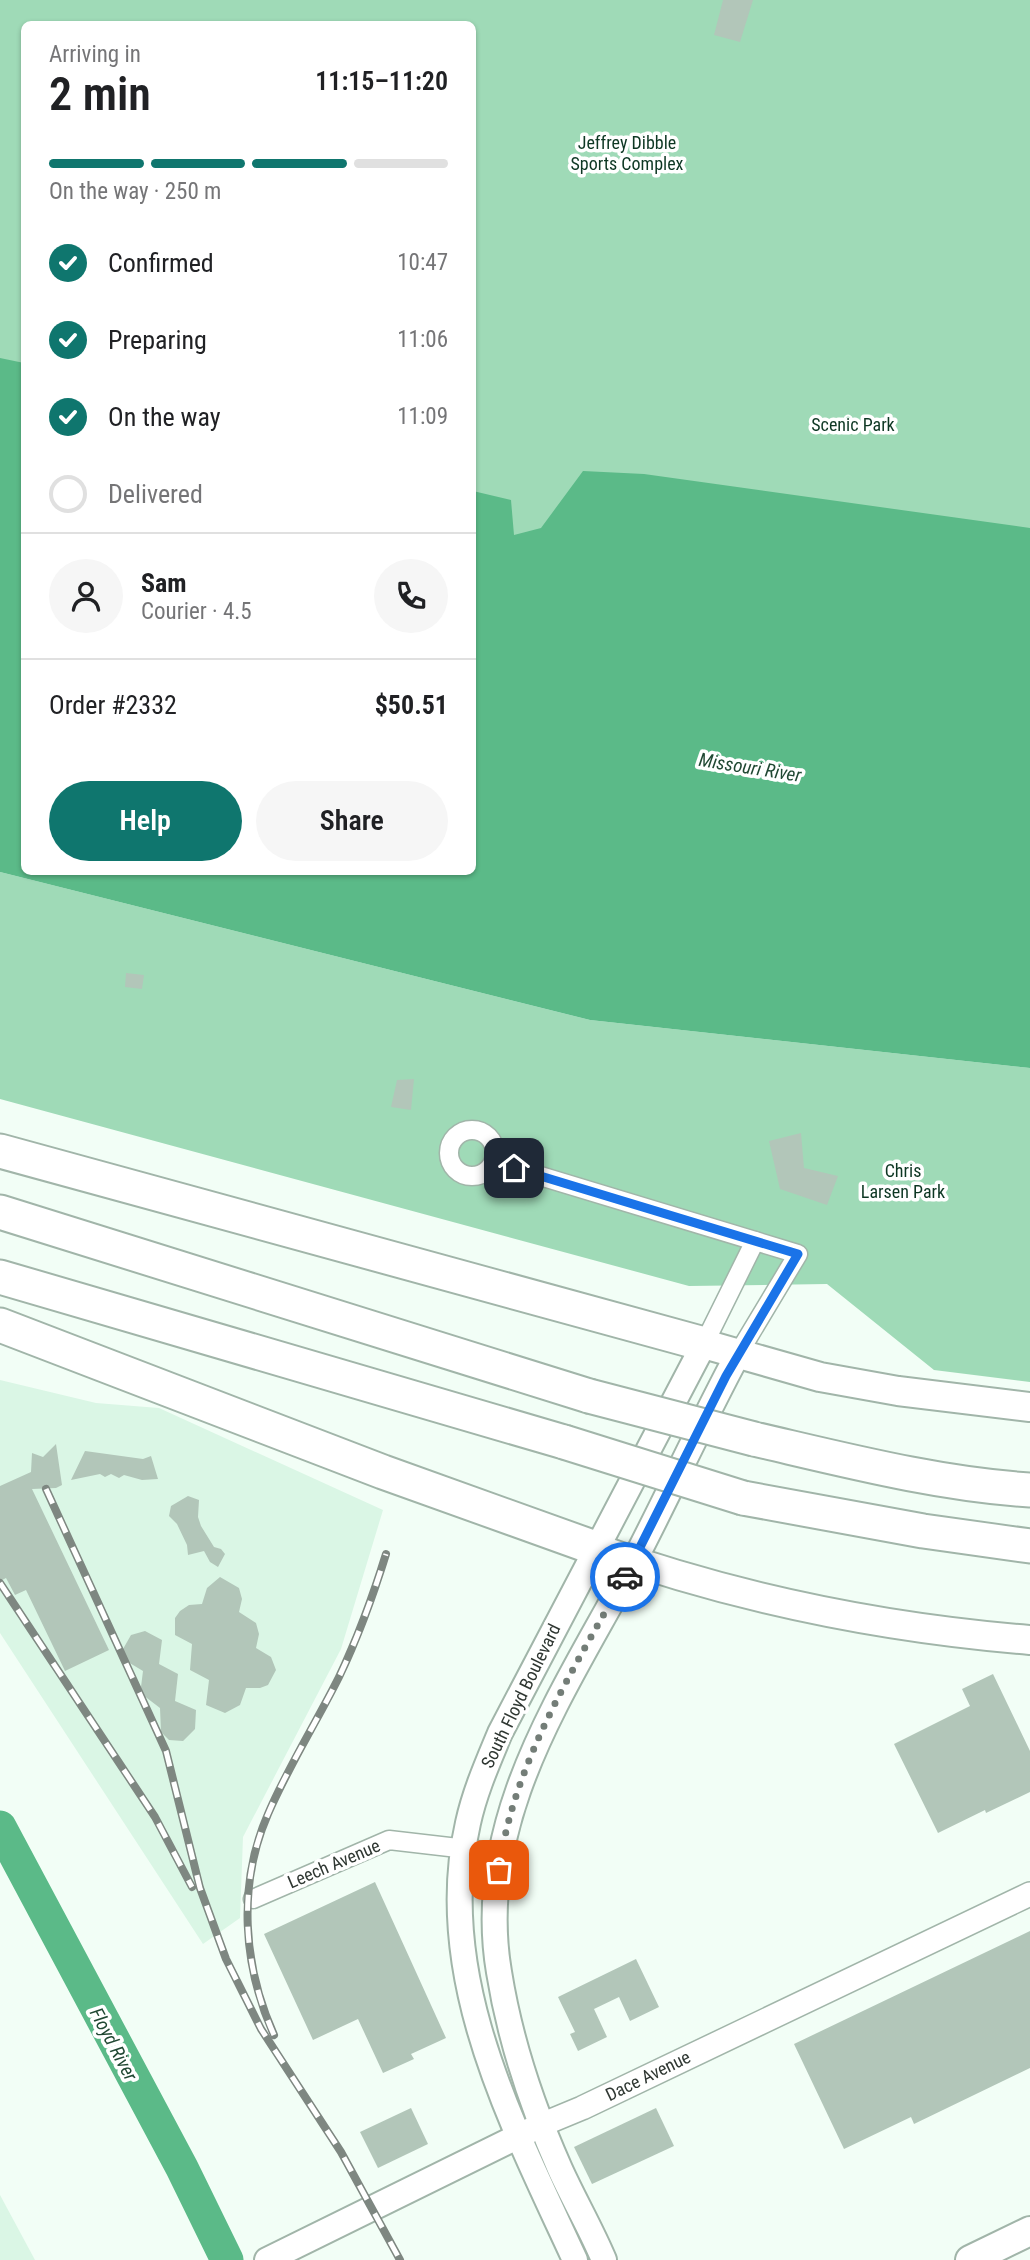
<!DOCTYPE html>
<meta charset="utf-8">
<style>
:root{--surface:#fff;--page:#f6f6f6;--text:#202124;--muted:#757577;--line:#e0e0e0;--accent:#0f766e}
body{margin:0;font-family:"Roboto Condensed",sans-serif;background:var(--page);color:var(--text);height:100vh;display:flex;flex-direction:column;font-size:26px;white-space:nowrap}
*{box-sizing:border-box;margin:0}
p{font-size:23px;color:var(--muted)}
.icon{flex:none;width:38px;height:38px;fill:none;stroke:currentColor;stroke-width:2;stroke-linecap:round;stroke-linejoin:round}
.map{position:relative;flex:1;overflow:hidden}
.panel{position:absolute;left:21px;top:21px;width:455px;height:854px;display:flex;flex-direction:column;background:var(--surface);border-radius:10px;box-shadow:0 2px 5px #0004}
.panel>*{flex:none}
.pin{position:absolute;display:grid;place-items:center;width:60px;height:60px;color:#fff;margin:-30px;border-radius:14px;box-shadow:0 4px 10px #0006}
.courier{position:absolute;display:grid;place-items:center;width:70px;height:70px;margin:-35px;border:5px solid #1a73e8;border-radius:50%;background:#fff;color:#222;box-shadow:0 2px 9px #0007}
.headline em{font-style:normal;font-weight:600}
.headline div{display:flex;flex-direction:column-reverse}
.headline{display:flex;align-items:center;justify-content:space-between;height:119px;padding:0 28px}
h1{font-size:46px;font-weight:600;line-height:52px}
.bar{display:grid;grid-template-columns:repeat(4,1fr);gap:10px 7px;align-content:center;height:84px;padding:0 28px}
.bar i{height:9px;border-radius:5px;background:var(--line)}
.bar .on{background:var(--accent)}
.bar p{grid-column:span 4}
.line{display:flex;align-items:center;gap:18px;padding:0 28px;border-top:2px solid var(--line)}
.line div{flex:1}
.round{display:grid;place-items:center;flex:none;width:74px;height:74px;border-radius:37px;background:var(--page)}
ol{padding:0 28px;list-style:none}
li{display:flex;align-items:center;gap:21px;height:77px}
li p{margin-inline-start:auto}
li .icon{padding:7px;border-radius:50%;background:var(--accent);color:#fff;stroke-width:4}
li:last-child{color:var(--muted)}
li i{width:38px;height:38px;border:4px solid var(--line);border-radius:50%}
.button{display:flex;gap:14px;margin-top:auto;padding:14px 28px}
.button a{flex:1;height:80px;border-radius:42px;background:var(--accent);color:#fff;font-size:28px;font-weight:600;line-height:80px;text-align:center}
.button a+a{background:var(--page);color:var(--text)}
.map>svg:first-child{display:block}
.built{fill:#daf6e5}
.green{fill:#9fdab7}
.water{fill:#5bba88}
.lines{fill:none;stroke-linecap:round;stroke-linejoin:round}
.river{stroke:#5bba88;stroke-width:33}
.building{fill:#b2c6b9}
.minor-casing{stroke:#a1b5a9;stroke-width:21}
.tertiary-casing{stroke:#a1b5a9;stroke-width:26}
.secondary-casing{stroke:#a1b5a9;stroke-width:28}
.primary-casing{stroke:#a1b5a9;stroke-width:32}
.motorway-casing{stroke:#a1b5a9;stroke-width:37}
.minor{stroke:#fff;stroke-width:18}
.tertiary{stroke:#fff;stroke-width:23}
.secondary{stroke:#fff;stroke-width:24}
.primary{stroke:#fff;stroke-width:28}
.motorway{stroke:#fff;stroke-width:33}
.rail-casing{stroke:#7e8781;stroke-width:8}
.rail{stroke:#fff;stroke-width:5;stroke-dasharray:16;stroke-linecap:butt}
.motorway-bridge-casing{stroke:#a1b5a9;stroke-width:37;stroke-linecap:butt}
.motorway-bridge{stroke:#fff;stroke-width:33}
.done{stroke:#737d77;stroke-width:7;stroke-dasharray:0 12.6}
.route{stroke:#1a73e8;stroke-width:9}
.labels{text-anchor:middle;stroke-width:7;stroke-linejoin:round;paint-order:stroke}
.park-label{font-size:18px;fill:#0d3723;stroke:#fff}
.street-label{font-size:18px;fill:#2f3732;stroke:#fff}
.water-label{font-size:19px;font-style:italic;fill:#204833;stroke:#fff}
</style>
<div class="map">
<svg width="1030" height="2260" viewBox="0 0 1030 2260">
<rect width="100%" height="100%" fill="#f2fef6"/>
<g class="built">
<polygon points="0,1380 96,1403 159,1408 383,1510 341,1649 243,1837 240,1918 203,1944 0,1633"/>
<polygon points="0,2195 35,2260 0,2260"/>
</g>
<g class="green">
<polygon points="0,0 1030,0 1030,631 473,546 472,24 24,24 24,439 0,433"/>
<polygon points="0,872 590,1020 1030,1068 1030,1382 934,1370 827,1284 689,1286 0,1099"/>
</g>
<polygon class="water" points="0,358 24,363 24,872 472,872 473,491 511,500 514,535 541,528 583,471 644,474 1030,528 1030,1068 590,1020 0,872"/>
<g class="lines">
<polyline class="river" points="0,1827 182,2168 227,2260"/>
</g>
<g class="building">
<polygon points="723,0 753,0 740,42 714,35"/>
<polygon points="126,973 144,975 142,989 125,987"/>
<polygon points="414,1079 411,1110 391,1107 397,1080"/>
<polygon points="801,1133 804,1168 838,1176 827,1205 780,1189 769,1141"/>
<polygon points="56,1444 62,1485 56,1488 32,1489 109,1650 65,1671 26,1590 15,1595 6,1578 0,1581 0,1486 31,1472 32,1453 43,1457"/>
<polygon points="85,1451 143,1459 151,1456 158,1479 142,1480 124,1475 119,1478 111,1474 105,1477 100,1474 71,1480"/>
<polygon points="188,1496 199,1500 198,1517 201,1526 214,1547 221,1549 225,1554 218,1567 210,1562 204,1551 188,1555 187,1545 177,1524 169,1516 171,1506"/>
<polygon points="220,1577 239,1588 242,1599 239,1612 256,1623 259,1634 256,1648 271,1657 276,1670 268,1685 260,1688 246,1688 240,1705 225,1713 206,1705 209,1680 190,1670 192,1644 175,1635 175,1618 180,1611 189,1605 202,1604 207,1588"/>
<polygon points="145,1631 162,1640 159,1664 178,1674 175,1701 196,1710 195,1729 183,1741 169,1740 161,1732 160,1708 143,1695 141,1687 143,1671 128,1662 123,1649 131,1635"/>
<polygon points="993,1674 1030,1751 1030,1792 986,1813 985,1810 938,1833 894,1744 970,1706 962,1689"/>
<polygon points="375,1882 446,2038 411,2054 414,2059 383,2073 358,2019 313,2040 264,1934"/>
<polygon points="1030,1931 1030,2068 914,2124 911,2117 844,2149 794,2044"/>
<polygon points="636,1959 659,2007 630,2021 619,1997 594,2009 607,2037 578,2051 570,2034 575,2032 558,1997"/>
<polygon points="411,2108 428,2144 378,2168 360,2132"/>
<polygon points="656,2108 674,2146 592,2184 574,2147"/>
</g>
<g class="lines">
<g class="minor-casing">
<g id="minor">
<circle cx="472" cy="1153" r="23"/>
<polyline points="494,1162 798,1254 738,1354"/>
<polyline points="704,1344 755,1241"/>
<polyline points="253,1899 389,1840 501,1853"/>
</g>
</g>
<g class="tertiary-casing">
<polyline id="tertiary" points="541,2125 582,2108 1030,1894"/>
</g>
<g class="secondary-casing">
<g id="secondary">
<polyline points="267,2260 533,2129"/>
<path d="M575,2260C513,2125 433,1976 468,1823C475,1791 488,1762 500,1733L704,1344"/>
<path d="M604,2260C591,2229 574,2200 560,2169C532,2106 510,2041 499,1972C473,1819 565,1691 633,1563C669,1494 701,1423 738,1354"/>
</g>
</g>
<g class="primary-casing">
<g id="primary">
<polyline points="704,1344 820,1377 898,1391 1030,1407"/>
<path d="M595,1548C735,1598 882,1628 1030,1640"/>
<polyline points="970,2260 1030,2231"/>
</g>
</g>
<g class="motorway-casing">
<g id="motorway">
<polyline points="0,1151 704,1344"/>
<polyline points="0,1212 589,1396"/>
<polyline points="0,1277 564,1442"/>
<polyline points="0,1325 383,1472 595,1548"/>
<path d="M754,1439C845,1460 937,1484 1030,1490"/>
<polyline points="743,1498 923,1531 1030,1546"/>
</g>
</g>
<use href="#minor" class="minor"/>
<use href="#tertiary" class="tertiary"/>
<use href="#secondary" class="secondary"/>
<use href="#primary" class="primary"/>
<use href="#motorway" class="motorway"/>
<g class="rail-casing">
<g id="rail">
<polyline points="46,1489 166,1751 200,1888 226,1959 261,2029 341,2152 400,2260"/>
<polyline points="0,1583 155,1817 192,1887"/>
<path d="M274,2035C243,1966 237,1885 268,1814C288,1767 316,1723 339,1677C358,1637 373,1596 386,1554"/>
</g>
</g>
<use href="#rail" class="rail"/>
<g class="motorway-bridge-casing">
<g id="motorway-bridge">
<polyline points="589,1396 754,1439"/>
<polyline points="564,1442 743,1498"/>
</g>
</g>
<use href="#motorway-bridge" class="motorway-bridge"/>
</g>
<g class="lines">
<path class="done" d="M499,1870C513,1763 573,1670 625,1577"/>
<polyline class="route" points="514,1168 798,1254 726,1376 625,1577"/>
</g>
<g class="labels">
<g class="park-label">
<text x="627" y="149">Jeffrey Dibble<tspan x="627" dy="21">Sports Complex</tspan></text>
<text x="853" y="431">Scenic Park</text>
<text x="903" y="1177">Chris<tspan x="903" dy="21">Larsen Park</tspan></text>
</g>
<g class="street-label">
<text transform="translate(521 1696) rotate(-64)" y="6">South Floyd Boulevard</text>
<text transform="translate(334 1864) rotate(-23)" y="6">Leech Avenue</text>
<text transform="translate(648 2076) rotate(-26)" y="6">Dace Avenue</text>
</g>
<g class="water-label">
<text transform="translate(750 767) rotate(9)" y="7">Missouri River</text>
<text transform="translate(114 2044) rotate(62)" y="7">Floyd River</text>
</g>
</g>
</svg>
<div class="pin" style="left:499px;top:1870px;background:#ea580c"><svg class="icon" aria-label="bag" viewBox="0 0 24 24"><path d="M5 8h14l-1 12H6zM9 8a3 3 0 0 1 6 0"/></svg></div>
<div class="pin" style="left:514px;top:1168px;background:#1f2937"><svg class="icon" aria-label="home" viewBox="0 0 24 24"><path d="M3 11l9-7 9 7M6 9v11h12V9"/></svg></div>
<div class="courier" style="left:625px;top:1577px"><svg class="icon" aria-label="car" viewBox="0 0 24 24"><path d="M5 17H2v-5l4-1 3-4h7l3 4 3 1v5h-3M9 17h6M6 11h13"/><circle cx="7" cy="17" r="2"/><circle cx="17" cy="17" r="2"/></svg></div>
<section class="panel">
<div class="headline"><div><h1>2 min</h1><p>Arriving in</p></div><em>11:15–11:20</em></div>
<div class="bar"><i class="on"></i><i class="on"></i><i class="on"></i><i></i><p>On the way · 250 m</p></div>
<ol>
<li><svg class="icon" aria-label="check" viewBox="0 0 24 24"><path d="M5 12l5 5 9-10"/></svg>Confirmed<p>10:47</p></li>
<li><svg class="icon" aria-label="check" viewBox="0 0 24 24"><path d="M5 12l5 5 9-10"/></svg>Preparing<p>11:06</p></li>
<li><svg class="icon" aria-label="check" viewBox="0 0 24 24"><path d="M5 12l5 5 9-10"/></svg>On the way<p>11:09</p></li>
<li><i></i>Delivered</li>
</ol>
<div class="line" style="height:126px"><a class="round"><svg class="icon" aria-label="person" viewBox="0 0 24 24"><circle cx="12" cy="8" r="4"/><path d="M4 21q1-7 8-7t8 7"/></svg></a><div><b>Sam</b><p>Courier · 4.5</p></div><a class="round"><svg class="icon" aria-label="phone" viewBox="0 0 24 24"><path d="M5 4h4l2 5-3 2q2 4 5 5l2-3 5 2v4C11 20 4 13 5 4z"/></svg></a></div>
<div class="line" style="height:91px"><div>Order #2332</div><b>$50.51</b></div>
<div class="button"><a>Help</a><a>Share</a></div>
</section>
</div>
